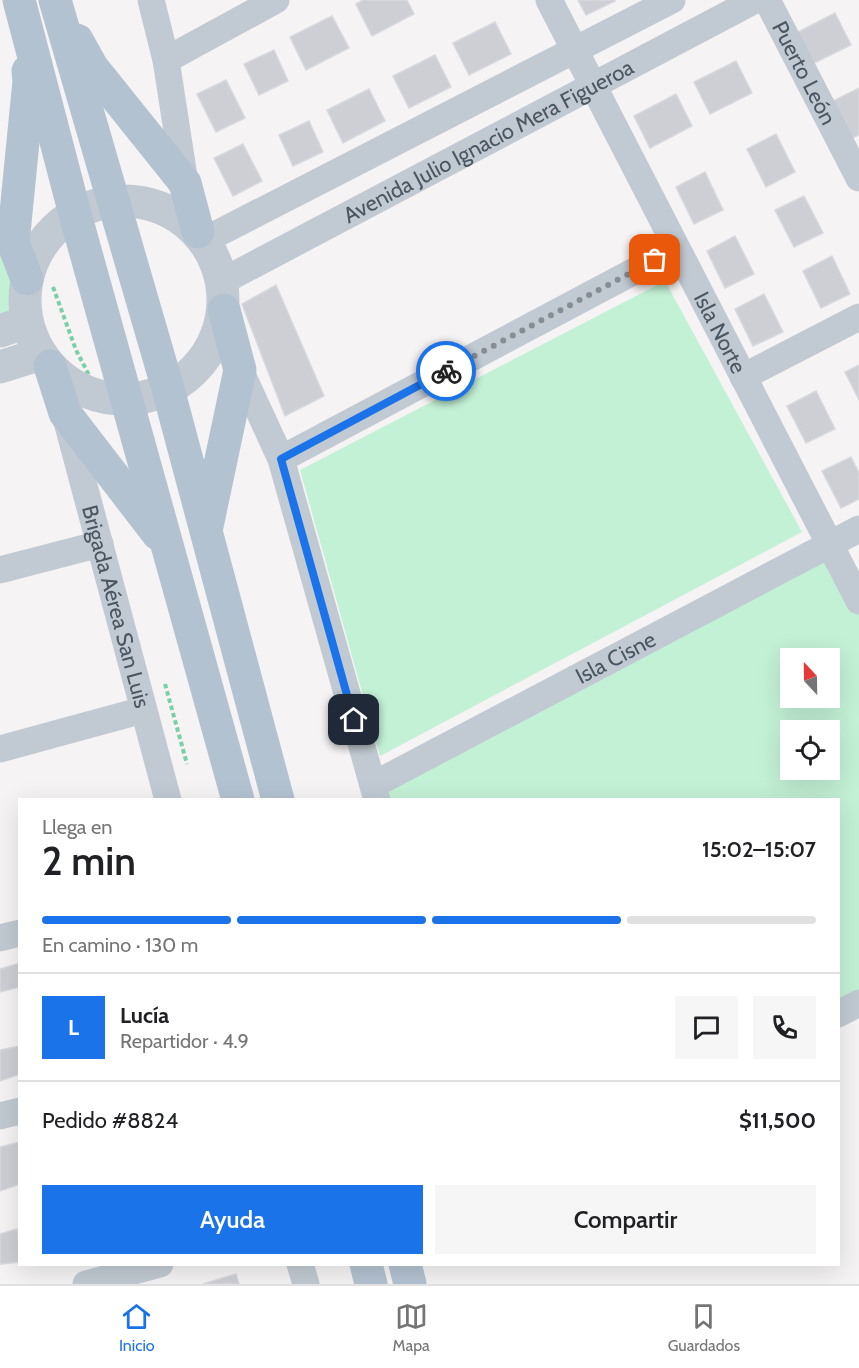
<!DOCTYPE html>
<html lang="es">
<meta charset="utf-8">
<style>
:root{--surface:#fff;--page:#f6f6f6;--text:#202124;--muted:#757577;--line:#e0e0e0;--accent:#1a73e8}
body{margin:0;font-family:Cabin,sans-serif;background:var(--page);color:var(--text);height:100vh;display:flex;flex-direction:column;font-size:22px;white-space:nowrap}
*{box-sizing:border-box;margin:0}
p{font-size:20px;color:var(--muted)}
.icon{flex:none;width:33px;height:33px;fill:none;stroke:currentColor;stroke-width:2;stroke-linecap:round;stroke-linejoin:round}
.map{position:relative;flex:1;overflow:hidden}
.side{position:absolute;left:18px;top:798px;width:822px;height:468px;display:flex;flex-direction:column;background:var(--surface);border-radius:0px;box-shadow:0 6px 24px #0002}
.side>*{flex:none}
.needle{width:39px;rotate:338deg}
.fabs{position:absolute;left:780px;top:648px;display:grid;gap:12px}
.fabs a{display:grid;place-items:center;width:60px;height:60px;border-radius:0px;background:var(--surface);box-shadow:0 6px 24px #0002;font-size:30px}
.pin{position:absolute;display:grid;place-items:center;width:51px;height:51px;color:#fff;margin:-26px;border-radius:12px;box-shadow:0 3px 9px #0006}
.courier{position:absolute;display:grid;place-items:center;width:60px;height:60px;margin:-30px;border:4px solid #1a73e8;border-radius:50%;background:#fff;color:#222;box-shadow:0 2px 8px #0007}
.headline em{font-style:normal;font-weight:600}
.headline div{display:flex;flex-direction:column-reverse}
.headline{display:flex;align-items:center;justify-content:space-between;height:102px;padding:0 24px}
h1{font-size:39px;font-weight:600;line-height:45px}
.bar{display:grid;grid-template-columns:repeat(4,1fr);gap:9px 6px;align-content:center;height:72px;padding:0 24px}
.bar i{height:8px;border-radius:4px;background:var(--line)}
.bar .current{background:var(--accent)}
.bar p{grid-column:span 4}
.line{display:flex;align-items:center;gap:15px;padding:0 24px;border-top:2px solid var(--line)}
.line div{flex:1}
.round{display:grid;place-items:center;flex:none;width:63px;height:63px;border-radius:0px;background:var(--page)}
.action{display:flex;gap:12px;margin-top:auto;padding:12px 24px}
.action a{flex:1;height:69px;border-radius:0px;background:var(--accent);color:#fff;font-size:24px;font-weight:600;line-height:69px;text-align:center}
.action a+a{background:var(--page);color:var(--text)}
.tabs{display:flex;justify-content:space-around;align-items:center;height:84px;border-top:2px solid var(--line);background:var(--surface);font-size:16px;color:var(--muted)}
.tabs a{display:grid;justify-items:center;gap:3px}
.tabs .current{color:var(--accent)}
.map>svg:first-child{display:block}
.green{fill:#c3f1d5;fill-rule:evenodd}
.building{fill:#cdcfd5;stroke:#d7d9de;stroke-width:1.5}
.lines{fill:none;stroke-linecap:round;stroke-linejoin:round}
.path{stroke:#7ad0a6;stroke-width:4;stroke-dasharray:4.5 3;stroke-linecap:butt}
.minor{stroke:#c1cad2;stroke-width:27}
.tertiary{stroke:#c1cad2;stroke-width:33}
.primary{stroke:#b3c2d1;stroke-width:33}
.done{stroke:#868d94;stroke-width:6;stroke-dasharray:0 10.8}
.route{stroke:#1a73e8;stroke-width:8}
.labels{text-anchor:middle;stroke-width:6;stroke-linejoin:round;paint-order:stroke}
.street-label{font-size:22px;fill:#4a5661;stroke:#fff}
</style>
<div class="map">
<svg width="859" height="1284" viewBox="0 0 859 1284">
<rect width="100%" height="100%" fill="#f5f3f3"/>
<g class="green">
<polygon points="0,205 24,279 25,321 0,328"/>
<polygon points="665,281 802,532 380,756 300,470"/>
<path d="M829,548L859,605V1000L839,1011L838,800H380L377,786ZM790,658H830V698H790ZM790,730H830V770H790Z"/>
</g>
<g class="building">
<polygon points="363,0 407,0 414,14 372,36 356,4"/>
<polygon points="578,0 614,0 615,1 586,15"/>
<polygon points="835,13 851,45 808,66 792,35"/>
<polygon points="332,16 349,48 306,70 290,37"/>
<polygon points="495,22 511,54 469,75 453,43"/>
<polygon points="274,50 288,81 259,95 244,64"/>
<polygon points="435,55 451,87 409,108 393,76"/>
<polygon points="736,61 752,93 710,114 694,82"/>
<polygon points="226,80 245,118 216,132 197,94"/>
<polygon points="859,88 859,135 850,139 831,102"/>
<polygon points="369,89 385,121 343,143 327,110"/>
<polygon points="676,94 692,126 650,148 634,116"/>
<polygon points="309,121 323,152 293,166 279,135"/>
<polygon points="776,134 795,172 766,187 747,149"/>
<polygon points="243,144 262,181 233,196 214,158"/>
<polygon points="705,172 723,210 694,224 676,187"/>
<polygon points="804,196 823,233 794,247 775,210"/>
<polygon points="735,236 754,274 725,288 707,251"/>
<polygon points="832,256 850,294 821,308 803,271"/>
<polygon points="276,285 324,396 285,416 242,304"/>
<polygon points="764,294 783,332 753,346 735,309"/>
<polygon points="859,365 859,400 845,372"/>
<polygon points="816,391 835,429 806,443 787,406"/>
<polygon points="851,457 859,473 859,499 841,508 822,471"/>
<polygon points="20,963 20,987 0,992 0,969"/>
<polygon points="20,1046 20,1074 0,1081 0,1050"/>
<polygon points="20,1142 20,1184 0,1191 0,1147"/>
<polygon points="17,1229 20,1262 0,1264 0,1234"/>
<polygon points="236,1274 239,1284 203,1284"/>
</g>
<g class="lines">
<g class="path">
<polyline points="44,231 47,250"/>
<polyline points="53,287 76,350 90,377"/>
<polyline points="165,684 187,764"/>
</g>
<g class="minor">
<polyline points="151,0 166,60 185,183"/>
<path id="s1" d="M549,0L859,601"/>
<path id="s2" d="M767,0L859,178"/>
<polyline points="166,60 276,0"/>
<polyline points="205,240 672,0"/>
<path id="s3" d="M223,281L755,0"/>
<polyline points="240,370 281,459 377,800"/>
<polyline points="743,377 859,317"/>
<path id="s4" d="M66,418L168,800"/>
<polyline points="281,459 676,249"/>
<polyline points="0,570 100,544"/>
<polyline points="0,749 143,710"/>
<path id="s5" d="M373,785L859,529"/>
<polyline points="0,938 20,933"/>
<polyline points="838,1014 859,1003"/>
<polyline points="0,1116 20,1111"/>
<polyline points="300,1264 306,1284"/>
<polyline points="86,1284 160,1264"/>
</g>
<g class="tertiary">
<circle cx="124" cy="300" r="99"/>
<polyline points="0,331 27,322"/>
<polyline points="0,367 41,354"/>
</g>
<g class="primary">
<polyline points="19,0 75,214 238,800"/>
<polyline points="55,0 168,389 278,800"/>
<polyline points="77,40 92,67 185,183 198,232"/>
<polyline points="27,279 13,243 29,81 28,71"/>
<polyline points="50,366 65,413 158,534"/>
<polyline points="207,526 240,370 224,310"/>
<polyline points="366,1264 371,1284"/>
<polyline points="405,1264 410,1284"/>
</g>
</g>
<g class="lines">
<polyline class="done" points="446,371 655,260"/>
<polyline class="route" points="354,720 281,459 446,371"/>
</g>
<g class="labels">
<g class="street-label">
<text dy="8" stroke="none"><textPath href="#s2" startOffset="82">Puerto León</textPath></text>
<text dy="8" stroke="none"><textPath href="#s3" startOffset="300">Avenida Julio Ignacio Mera Figueroa</textPath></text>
<text dy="8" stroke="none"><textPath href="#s1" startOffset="374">Isla Norte</textPath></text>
<text dy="8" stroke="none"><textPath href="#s4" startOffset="195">Brigada Aérea San Luis</textPath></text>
<text dy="8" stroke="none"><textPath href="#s5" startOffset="274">Isla Cisne</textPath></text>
</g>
</g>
</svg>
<div class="fabs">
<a><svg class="needle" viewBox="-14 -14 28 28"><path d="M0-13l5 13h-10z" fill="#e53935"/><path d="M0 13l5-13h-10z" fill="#757577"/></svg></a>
<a><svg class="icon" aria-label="locate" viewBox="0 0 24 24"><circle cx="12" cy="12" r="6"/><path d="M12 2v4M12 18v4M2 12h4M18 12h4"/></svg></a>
</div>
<div class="pin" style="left:655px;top:260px;background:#ea580c"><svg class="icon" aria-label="bag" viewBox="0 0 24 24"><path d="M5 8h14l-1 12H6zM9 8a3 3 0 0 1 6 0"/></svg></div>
<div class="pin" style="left:354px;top:720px;background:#1f2937"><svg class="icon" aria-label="home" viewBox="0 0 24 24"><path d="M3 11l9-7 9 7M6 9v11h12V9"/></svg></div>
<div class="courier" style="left:446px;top:371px"><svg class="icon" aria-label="bike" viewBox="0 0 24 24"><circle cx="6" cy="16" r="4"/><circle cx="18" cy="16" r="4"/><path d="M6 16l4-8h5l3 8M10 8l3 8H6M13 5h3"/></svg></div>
<section class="side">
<div class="headline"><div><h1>2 min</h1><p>Llega en</p></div><em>15:02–15:07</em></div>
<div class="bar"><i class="current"></i><i class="current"></i><i class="current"></i><i></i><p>En camino · 130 m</p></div>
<div class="line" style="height:108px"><b class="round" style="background:var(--accent);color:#fff">L</b><div><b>Lucía</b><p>Repartidor · 4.9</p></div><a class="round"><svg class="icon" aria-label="chat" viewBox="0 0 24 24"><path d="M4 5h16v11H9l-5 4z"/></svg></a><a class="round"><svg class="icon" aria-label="phone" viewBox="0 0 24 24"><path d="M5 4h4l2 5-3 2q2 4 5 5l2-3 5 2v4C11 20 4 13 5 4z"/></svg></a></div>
<div class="line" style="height:78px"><div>Pedido #8824</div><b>$11,500</b></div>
<div class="action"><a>Ayuda</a><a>Compartir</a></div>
</section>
</div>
<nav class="tabs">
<a class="current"><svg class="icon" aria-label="home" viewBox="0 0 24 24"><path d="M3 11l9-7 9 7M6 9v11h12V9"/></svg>Inicio</a>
<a><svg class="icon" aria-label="map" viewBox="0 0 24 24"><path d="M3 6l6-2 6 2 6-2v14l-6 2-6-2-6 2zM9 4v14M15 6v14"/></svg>Mapa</a>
<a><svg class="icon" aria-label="saved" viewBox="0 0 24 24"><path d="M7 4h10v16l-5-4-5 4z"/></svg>Guardados</a>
</nav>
